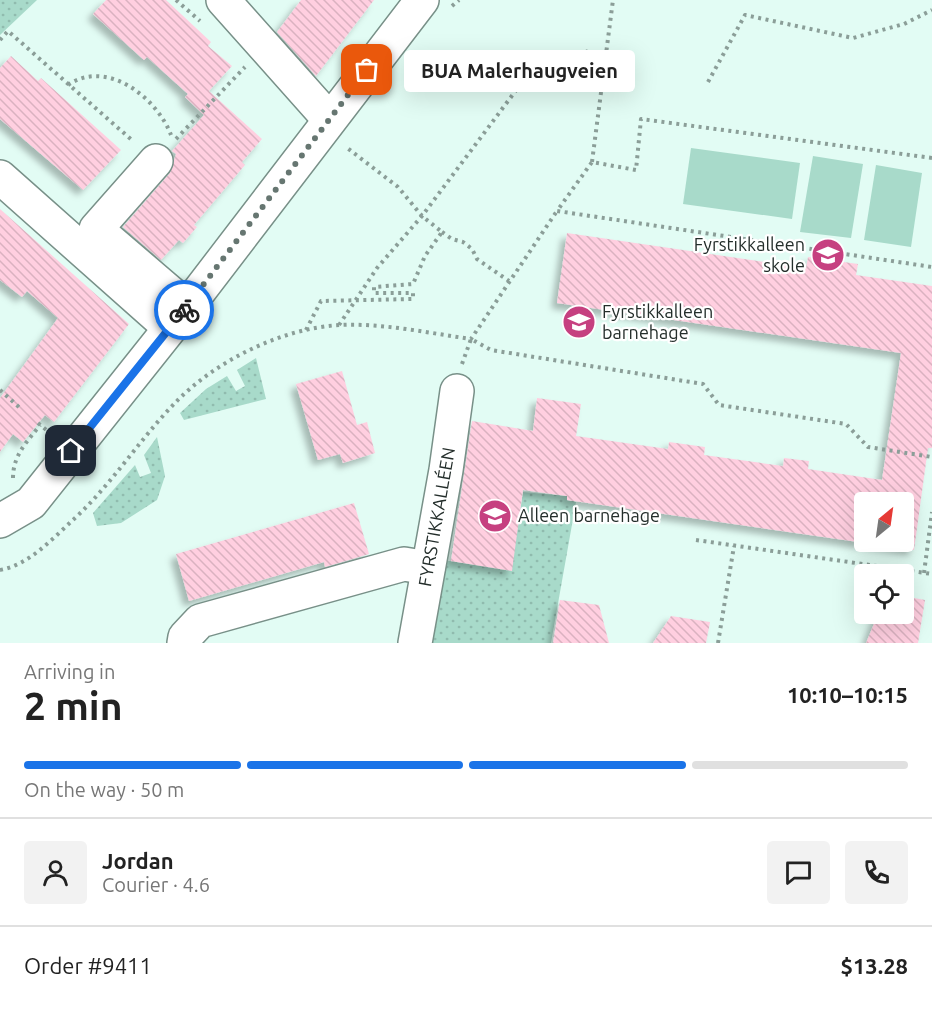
<!DOCTYPE html>
<meta charset="utf-8">
<style>
:root{--surface:#fff;--page:#f2f2f2;--text:#222;--muted:#767676;--line:#e0e0e0;--accent:#1a73e8}
body{margin:0;font-family:Ubuntu,sans-serif;background:var(--page);color:var(--text);height:100vh;display:flex;flex-direction:column;font-size:22px;white-space:nowrap}
*{box-sizing:border-box;margin:0}
p{font-size:20px;color:var(--muted)}
.icon{flex:none;width:33px;height:33px;fill:none;stroke:currentColor;stroke-width:2;stroke-linecap:round;stroke-linejoin:round}
.map{position:relative;height:643px;overflow:hidden}
.side{display:flex;flex-direction:column;background:var(--surface);flex:1}
.side>*{flex:none}
.needle{width:39px;rotate:29deg}
.fabs{position:absolute;left:854px;top:492px;display:grid;gap:12px}
.fabs a{display:grid;place-items:center;width:60px;height:60px;border-radius:6px;background:var(--surface);box-shadow:0 6px 24px #0002;font-size:30px}
.pin{position:absolute;display:grid;place-items:center;width:51px;height:51px;color:#fff;margin:-26px;border-radius:12px;box-shadow:0 3px 9px #0006}
.courier{position:absolute;display:grid;place-items:center;width:60px;height:60px;margin:-30px;border:4px solid #1a73e8;border-radius:50%;background:#fff;color:#222;box-shadow:0 2px 8px #0007}
.bubble{position:absolute;height:42px;border-radius:6px;background:var(--surface);box-shadow:0 6px 24px #0002;font-size:20px;font-weight:700;line-height:42px;text-align:center}
.summary em{font-style:normal;font-weight:700}
.summary div{display:flex;flex-direction:column-reverse}
.summary{display:flex;align-items:center;justify-content:space-between;height:102px;padding:0 24px}
h1{font-size:39px;font-weight:700;line-height:45px}
.bar{display:grid;grid-template-columns:repeat(4,1fr);gap:9px 6px;align-content:center;height:72px;padding:0 24px}
.bar i{height:8px;border-radius:4px;background:var(--line)}
.bar .current{background:var(--accent)}
.bar p{grid-column:span 4}
.line{display:flex;align-items:center;gap:15px;padding:0 24px;border-top:2px solid var(--line)}
.line div{flex:1}
.round{display:grid;place-items:center;flex:none;width:63px;height:63px;border-radius:6px;background:var(--page)}
.map>svg:first-child{display:block}
.grass{fill:url(#grass-dots)}
.garden{fill:#a8daca}
.building{fill:url(#building-back-hatch);fill-rule:evenodd;filter:url(#shadow)}
.lines{fill:none;stroke-linecap:round;stroke-linejoin:round}
.minor-casing{stroke:#789088;stroke-width:36}
.path{stroke:#8b9e98;stroke-width:4;stroke-dasharray:3 4.5;stroke-linecap:butt}
.minor{stroke:#fff;stroke-width:33}
.done{stroke:#667671;stroke-width:6;stroke-dasharray:0 10.8}
.route{stroke:#1a73e8;stroke-width:8}
.labels{text-anchor:middle;stroke-width:4.5;stroke-linejoin:round;paint-order:stroke}
.poi-label{font-size:18px;fill:#242e2b;stroke:#fff;text-anchor:start}
.street-label{font-size:18px;fill:#242e2b;stroke:#fff}
</style>
<div class="map">
<svg width="932" height="643" viewBox="0 0 932 643">
<defs>
<pattern id="grass-dots" width="8" height="8" patternUnits="userSpaceOnUse" patternTransform="scale(1.5)"><rect width="8" height="8" fill="#a8daca"/><path d="M2 2h.1M6 6h.1" fill="none" stroke="#90bbae" stroke-width="1.8" stroke-linecap="round"/></pattern>
<pattern id="building-back-hatch" width="6" height="6" patternUnits="userSpaceOnUse" patternTransform="scale(1.5)"><rect width="6" height="6" fill="#ffcfe0"/><path d="M-1 5l2 2M0 0l6 6M5-1l2 2" fill="none" stroke="#dab2c0"/></pattern>
<filter id="shadow"><feDropShadow dx="-5.5" dy="5.5" stdDeviation="3" flood-color="#0004"/></filter>
</defs>
<rect width="100%" height="100%" fill="#e2fcf4"/>
<g class="grass">
<polygon points="0,0 37,0 0,35"/>
<polygon points="256,358 266,399 184,420 180,413 206,389 227,376 236,391 245,386 237,370"/>
<polygon points="157,437 165,476 157,500 121,523 97,526 93,513 135,465 140,477 151,473 144,455"/>
<polygon points="523,492 567,496 567,500 576,502 551,643 429,643 443,560 511,570"/>
</g>
<g class="garden">
<polygon points="691,148 800,163 792,219 683,204"/>
<polygon points="813,156 863,164 851,238 800,232"/>
<polygon points="876,165 922,173 911,247 864,240"/>
</g>
<g class="building">
<polygon points="106,0 166,0 211,42 208,46 232,66 209,91 262,139 242,162 245,165 194,225 197,227 183,243 179,240 161,260 123,227 170,173 176,154 172,151 204,115 185,97 188,94 147,57 144,60 93,14"/>
<polygon points="301,0 374,0 316,76 277,32"/>
<polygon points="11,56 38,81 41,78 121,150 83,190 0,119 0,68"/>
<polygon points="0,209 129,324 54,422 45,415 23,442 13,434 0,452 0,398 58,318 27,291 22,297 0,280"/>
<path d="M567,233L806,268L808,257L858,264L856,275L932,286V448H928L914,550L567,500V496L523,490L512,571L451,561L472,421L533,431L537,398L581,404L576,436L668,449L669,442L705,447L704,455L783,466L784,458L809,461L808,469L882,480L901,353L557,303ZM864,502H903V542H864Z"/>
<polygon points="342,371 357,425 367,422 375,453 343,463 340,454 318,460 296,384"/>
<polygon points="354,503 369,554 325,567 324,562 189,601 176,554"/>
<polygon points="903,596 925,600 918,643 866,643 878,614 903,614"/>
<polygon points="560,600 599,605 609,643 553,643"/>
<polygon points="671,616 710,622 706,643 653,643"/>
</g>
<g class="lines">
<g class="minor-casing">
<g id="minor">
<polyline points="223,0 329,119"/>
<polyline points="156,161 96,229 187,307"/>
<polyline points="0,177 170,328"/>
<polyline points="0,521 31,503 187,307 422,0"/>
<polyline points="184,643 185,637 200,621 404,564 428,568"/>
<polyline points="415,643 446,470 457,391"/>
</g>
</g>
<g class="path">
<polyline points="176,0 200,21"/>
<polyline points="452,6 459,0"/>
<polyline points="0,40 8,31 134,142"/>
<polyline points="708,82 745,15 853,38 904,24 932,10"/>
<path d="M68,85C107,58 157,98 171,135"/>
<polyline points="176,139 245,67"/>
<polyline points="932,158 641,119 636,170 592,162 557,211 932,267"/>
<polyline points="592,162 613,0"/>
<polyline points="442,232 452,239 463,242 472,249 477,259 509,281"/>
<polyline points="339,325 377,268 422,216 520,85 588,51"/>
<polyline points="306,330 321,301 413,299 413,293 374,293 374,287 413,284 425,256 442,232 422,216 398,187 346,147"/>
<polyline points="462,364 471,339 491,350 703,384 719,405 846,424 868,447 932,457"/>
<polyline points="0,390 21,409"/>
<polyline points="38,423 50,433"/>
<path d="M13,478C13,455 27,442 40,425"/>
<polyline points="696,540 932,574"/>
<path d="M0,570C29,565 52,539 74,519C112,484 139,440 175,403C215,361 282,328 340,325C384,323 428,333 471,339L557,211"/>
<polyline points="924,573 932,512"/>
<polyline points="718,643 734,546"/>
</g>
<use href="#minor" class="minor"/>
</g>
<g class="lines">
<polyline class="done" points="184,310 367,70"/>
<polyline class="route" points="71,451 184,310"/>
</g>
<defs>
<g id="school-disc" transform="scale(1.725)"><circle r="9.5" fill="#c64080" stroke="#fff"/><path d="M0-5L7-2L0 1L-7-2ZM-4 1L0 2.5L4 1V4Q0 6-4 4Z" fill="#fff"/></g>
</defs>
<g fill-rule="evenodd">
<use href="#school-disc" x="828" y="255"/>
<use href="#school-disc" x="579" y="322"/>
<use href="#school-disc" x="495" y="516"/>
</g>
<g class="labels">
<g class="poi-label">
<text x="805" y="251" text-anchor="end">Fyrstikkalleen<tspan x="805" dy="21">skole</tspan></text>
<text x="602" y="318">Fyrstikkalleen<tspan x="602" dy="21">barnehage</tspan></text>
<text x="518" y="522">Alleen barnehage</text>
</g>
<g class="street-label">
<text transform="translate(437 517) rotate(-80)" y="6">FYRSTIKKALLÉEN</text>
</g>
</g>
</svg>
<div class="fabs">
<a><svg class="needle" viewBox="-14 -14 28 28"><path d="M0-13l5 13h-10z" fill="#e53935"/><path d="M0 13l5-13h-10z" fill="#767676"/></svg></a>
<a><svg class="icon" aria-label="locate" viewBox="0 0 24 24"><circle cx="12" cy="12" r="6"/><path d="M12 2v4M12 18v4M2 12h4M18 12h4"/></svg></a>
</div>
<div class="pin" style="left:367px;top:70px;background:#ea580c"><svg class="icon" aria-label="bag" viewBox="0 0 24 24"><path d="M5 8h14l-1 12H6zM9 8a3 3 0 0 1 6 0"/></svg></div>
<div class="pin" style="left:71px;top:451px;background:#1f2937"><svg class="icon" aria-label="home" viewBox="0 0 24 24"><path d="M3 11l9-7 9 7M6 9v11h12V9"/></svg></div>
<div class="courier" style="left:184px;top:310px"><svg class="icon" aria-label="bike" viewBox="0 0 24 24"><circle cx="6" cy="16" r="4"/><circle cx="18" cy="16" r="4"/><path d="M6 16l4-8h5l3 8M10 8l3 8H6M13 5h3"/></svg></div>
<div class="bubble" style="left:404px;top:50px;width:231px">BUA Malerhaugveien</div>
</div>
<section class="side">
<div class="summary"><div><h1>2 min</h1><p>Arriving in</p></div><em>10:10–10:15</em></div>
<div class="bar"><i class="current"></i><i class="current"></i><i class="current"></i><i></i><p>On the way · 50 m</p></div>
<div class="line" style="height:108px"><a class="round"><svg class="icon" aria-label="person" viewBox="0 0 24 24"><circle cx="12" cy="8" r="4"/><path d="M4 21q1-7 8-7t8 7"/></svg></a><div><b>Jordan</b><p>Courier · 4.6</p></div><a class="round"><svg class="icon" aria-label="chat" viewBox="0 0 24 24"><path d="M4 5h16v11H9l-5 4z"/></svg></a><a class="round"><svg class="icon" aria-label="phone" viewBox="0 0 24 24"><path d="M5 4h4l2 5-3 2q2 4 5 5l2-3 5 2v4C11 20 4 13 5 4z"/></svg></a></div>
<div class="line" style="height:78px"><div>Order #9411</div><b>$13.28</b></div>
</section>
